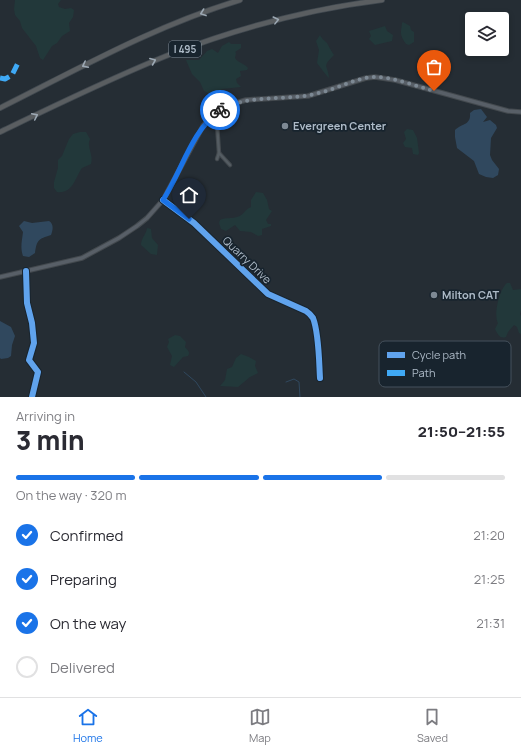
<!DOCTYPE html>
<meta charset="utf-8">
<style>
:root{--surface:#fff;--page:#f2f2f3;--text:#2b2b33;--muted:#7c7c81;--line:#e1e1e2;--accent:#1a73e8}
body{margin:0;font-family:Manrope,sans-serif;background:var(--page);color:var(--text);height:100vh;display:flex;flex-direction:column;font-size:15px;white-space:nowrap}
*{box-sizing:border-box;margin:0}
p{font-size:13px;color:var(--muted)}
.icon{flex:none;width:22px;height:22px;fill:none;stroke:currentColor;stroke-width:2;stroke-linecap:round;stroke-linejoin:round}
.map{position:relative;height:397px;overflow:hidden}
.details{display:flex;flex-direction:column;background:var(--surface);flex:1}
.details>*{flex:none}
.buttons{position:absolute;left:465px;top:12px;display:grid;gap:8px}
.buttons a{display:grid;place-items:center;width:44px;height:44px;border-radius:4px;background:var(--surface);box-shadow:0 2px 6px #0003;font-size:20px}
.pin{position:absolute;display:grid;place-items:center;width:34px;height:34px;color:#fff;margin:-41px -17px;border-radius:50% 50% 50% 0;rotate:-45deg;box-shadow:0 0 4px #0007}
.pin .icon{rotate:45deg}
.courier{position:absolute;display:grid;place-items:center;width:40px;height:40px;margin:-20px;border:3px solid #1a73e8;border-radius:50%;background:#fff;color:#222;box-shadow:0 1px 5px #0007}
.overview em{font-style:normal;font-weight:800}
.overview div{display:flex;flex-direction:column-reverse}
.overview{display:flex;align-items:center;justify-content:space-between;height:68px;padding:0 16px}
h1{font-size:26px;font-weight:800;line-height:30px}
.bar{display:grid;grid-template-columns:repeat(4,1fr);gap:6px 4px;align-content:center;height:48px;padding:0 16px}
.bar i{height:5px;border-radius:3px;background:var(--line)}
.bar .on{background:var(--accent)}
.bar p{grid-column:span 4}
ol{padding:0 16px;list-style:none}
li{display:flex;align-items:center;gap:12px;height:44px}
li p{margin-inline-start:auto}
li .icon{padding:4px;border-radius:50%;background:var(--accent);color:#fff;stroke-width:4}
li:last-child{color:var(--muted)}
li i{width:22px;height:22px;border:2px solid var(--line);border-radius:50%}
.menu{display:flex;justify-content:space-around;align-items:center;height:56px;border-top:1px solid var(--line);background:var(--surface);font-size:11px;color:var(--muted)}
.menu a{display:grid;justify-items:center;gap:2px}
.menu .on{color:var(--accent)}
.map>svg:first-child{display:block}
.green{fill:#22383a}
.water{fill:#30485e}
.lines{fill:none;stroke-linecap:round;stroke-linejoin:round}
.stream{stroke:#30485e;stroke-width:1}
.minor-casing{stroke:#43494e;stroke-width:4.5}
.secondary-casing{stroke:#43494e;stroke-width:5.5}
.motorway-casing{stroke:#414950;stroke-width:6}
.minor{stroke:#545c62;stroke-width:2.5}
.secondary{stroke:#585f67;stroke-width:3.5}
.motorway{stroke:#5a5e61;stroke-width:4.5}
.quiet{stroke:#3fa9f5;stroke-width:5;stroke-dasharray:10 5;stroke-linecap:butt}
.cycleway-casing{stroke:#18242e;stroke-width:8}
.cycleway{stroke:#60a3ed;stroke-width:6}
.oneway{stroke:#9ca8b3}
.done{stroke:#7d8994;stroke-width:4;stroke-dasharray:0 7.2}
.route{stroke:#1a73e8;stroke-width:5}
.poi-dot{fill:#7d8994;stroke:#18242e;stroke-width:1.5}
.labels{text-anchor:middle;stroke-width:3.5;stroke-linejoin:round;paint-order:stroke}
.shield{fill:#18242e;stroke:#808d99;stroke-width:1}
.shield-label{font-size:10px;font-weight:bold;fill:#adbac7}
.poi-label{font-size:11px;font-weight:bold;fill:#adbac7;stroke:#18242e;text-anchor:start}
.street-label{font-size:11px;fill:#adbac7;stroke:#18242e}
.key{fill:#18242e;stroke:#45515c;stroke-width:1}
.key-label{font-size:11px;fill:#adbac7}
</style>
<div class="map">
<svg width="521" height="397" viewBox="0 0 521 397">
<rect width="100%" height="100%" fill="#252d34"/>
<g class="green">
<polygon points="15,0 61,0 58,4 59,7 65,9 71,8 74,10 73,17 69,23 70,31 62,36 57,43 52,46 43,60 40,58 36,46 22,28 20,21 15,15 14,9"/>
<path d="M403,22L410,26L411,30L414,32V42L409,45L406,44C399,34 401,33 402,23Z"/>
<polygon points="385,26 387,31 393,35 392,41 375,45 369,39 371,36 369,31"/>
<path d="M320,35C322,39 324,40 327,43C328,45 332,52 334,55C321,68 328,64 329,78C326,75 320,67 317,63L319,50L316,41Z"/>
<path d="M229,42L231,44H241V48L235,52L236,53L235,58C238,63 244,63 248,68L247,70L240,71L241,76L236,79L237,83L241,87L222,89L214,96L204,91L200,82L192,74L186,60H199L207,51L212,49L218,53L222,46Z"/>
<polygon points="430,50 435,51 434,55 436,59 429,66 425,67 423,64 424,56"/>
<polygon points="407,129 413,130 417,138 419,153 418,155 413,154 412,148 405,147 403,143 406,139 404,132"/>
<path d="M80,132H86L90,139C86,146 94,155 91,164L82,168C75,178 73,194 57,192L54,188V182L58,168V160L62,156L69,139L73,134Z"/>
<path d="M256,192L263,193L267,200L269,209L272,211L266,220L268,224H271V226L262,229V235L258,236L251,232L240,231L235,225L226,231L221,229L219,223L220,220C226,217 231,219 237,217C243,216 245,209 251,207V200Z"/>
<path d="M147,228L151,229L152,238L158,245L157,255L151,254L141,245C141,238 146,235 147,228Z"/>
<path d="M507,283H510L513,290L521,289V311L520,314L521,316V334L519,333L517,327L514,325L508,332L506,337C500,339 498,335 495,329L498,323C493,315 500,288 507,283Z"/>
<path d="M175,335L180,336L186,342L185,347C187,350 191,352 188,356L183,357L174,367L170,365L172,356L167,347L169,342L168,339Z"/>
<polygon points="241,354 249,357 256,361 255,366 258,373 250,377 238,387 220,386 225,380 227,369 232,367 236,358"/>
</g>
<g class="water">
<path d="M481,109L487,117L483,122L490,120L496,125L497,128L491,138L490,155L492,160L499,169L498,175L493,178L486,177L479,174L474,161L457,148L455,137V130C463,123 471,125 470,113L474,110Z"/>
<path d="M24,221L32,223L49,221C54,224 53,230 51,235C38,239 37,240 35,253L29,257L23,256C20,248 22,241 23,232L19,226Z"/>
<polygon points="0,321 11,327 15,336 12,345 11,356 8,358 1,359 0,358"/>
</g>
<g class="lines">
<g class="stream">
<polyline points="184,372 196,382 206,397"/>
<polyline points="286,382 294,379 299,382 300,397"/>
</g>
<g class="minor-casing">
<g id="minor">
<polyline points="211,117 217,124 219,153"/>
<polyline points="217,159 219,153 230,165"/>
<path d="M163,200L194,223L268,294L306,311C309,313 311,315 313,318C319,333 319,362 320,378"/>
<polyline points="26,271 27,303 32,323 34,343 29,360 38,372 32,397"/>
</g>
</g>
<g class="secondary-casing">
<polyline id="secondary" points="0,277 82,258 119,238 137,226 147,218 163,200 203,126 211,116 229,105 246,100 308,96 366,78 375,77 395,80 508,111 521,112"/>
</g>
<g class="motorway-casing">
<g id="motorway">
<path d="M0,108C78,69 156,25 240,0"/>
<path d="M0,132C56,105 113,77 171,54C238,28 310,9 382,0"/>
</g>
</g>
<use href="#minor" class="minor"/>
<use href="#secondary" class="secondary"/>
<use href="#motorway" class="motorway"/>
<polyline class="quiet" points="0,78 5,79 12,75 19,61"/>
<g class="cycleway-casing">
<g id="cycleway">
<path d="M163,200L194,223L268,294L306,311C309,313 311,315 313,318C319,333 319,362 320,378"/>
<polyline points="26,271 27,303 32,323 34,343 29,360 38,372 32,397"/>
</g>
</g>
<use href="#cycleway" class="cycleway"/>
</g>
<defs><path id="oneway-chevron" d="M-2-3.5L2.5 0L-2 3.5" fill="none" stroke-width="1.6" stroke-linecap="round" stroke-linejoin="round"/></defs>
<g class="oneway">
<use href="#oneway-chevron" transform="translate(203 13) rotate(160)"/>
<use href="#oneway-chevron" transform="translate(276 20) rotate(-14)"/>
<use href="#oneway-chevron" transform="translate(153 61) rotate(-22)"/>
<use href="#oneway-chevron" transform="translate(85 65) rotate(153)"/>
<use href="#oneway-chevron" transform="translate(35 116) rotate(-26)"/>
</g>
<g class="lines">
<path class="done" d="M220,110C250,93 286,102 319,93C337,89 355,78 374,77C394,77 415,86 434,91"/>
<path class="route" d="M189,219L163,200C183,169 190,133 220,110"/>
</g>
<g class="poi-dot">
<circle cx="285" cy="126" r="4"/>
<circle cx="434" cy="295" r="4"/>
</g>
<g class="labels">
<rect class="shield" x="169" y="41" width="32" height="16" rx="3"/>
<g class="shield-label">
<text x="185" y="53">I 495</text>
</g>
<g class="poi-label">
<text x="293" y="130">Evergreen Center</text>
<text x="442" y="299">Milton CAT</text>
</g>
<g class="street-label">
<text transform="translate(247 260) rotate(44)" y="4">Quarry Drive</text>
</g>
</g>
<rect x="379" y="341" width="132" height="46" rx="6" class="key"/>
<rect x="387" y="352" width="18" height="6" fill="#60a3ed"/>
<rect x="387" y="370" width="18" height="6" fill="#3fa9f5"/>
<g class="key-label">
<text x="412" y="359">Cycle path</text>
<text x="412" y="377">Path</text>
</g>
</svg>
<div class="buttons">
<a><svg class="icon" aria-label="layers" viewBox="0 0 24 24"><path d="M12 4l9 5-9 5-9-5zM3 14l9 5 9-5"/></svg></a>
</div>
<div class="pin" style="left:434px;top:91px;background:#ea580c"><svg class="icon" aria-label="bag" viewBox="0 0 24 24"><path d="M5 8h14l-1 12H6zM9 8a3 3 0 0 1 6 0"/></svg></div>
<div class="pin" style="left:189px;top:219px;background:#1f2937"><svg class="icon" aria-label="home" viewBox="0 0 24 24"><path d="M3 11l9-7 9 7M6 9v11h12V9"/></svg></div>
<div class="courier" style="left:220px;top:110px"><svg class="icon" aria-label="bike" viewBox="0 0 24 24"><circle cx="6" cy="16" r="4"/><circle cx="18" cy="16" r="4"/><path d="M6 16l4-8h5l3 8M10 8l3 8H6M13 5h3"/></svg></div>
</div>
<section class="details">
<div class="overview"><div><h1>3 min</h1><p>Arriving in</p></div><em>21:50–21:55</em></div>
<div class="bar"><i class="on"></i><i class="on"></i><i class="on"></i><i></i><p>On the way · 320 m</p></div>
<ol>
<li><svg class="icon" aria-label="check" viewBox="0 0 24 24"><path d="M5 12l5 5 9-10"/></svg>Confirmed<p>21:20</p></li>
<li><svg class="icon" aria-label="check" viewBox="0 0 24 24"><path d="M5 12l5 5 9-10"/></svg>Preparing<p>21:25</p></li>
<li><svg class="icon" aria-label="check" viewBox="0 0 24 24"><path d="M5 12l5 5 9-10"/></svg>On the way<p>21:31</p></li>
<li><i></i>Delivered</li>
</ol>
</section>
<nav class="menu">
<a class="on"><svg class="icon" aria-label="home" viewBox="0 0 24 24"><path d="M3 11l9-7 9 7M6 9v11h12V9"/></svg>Home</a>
<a><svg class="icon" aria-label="map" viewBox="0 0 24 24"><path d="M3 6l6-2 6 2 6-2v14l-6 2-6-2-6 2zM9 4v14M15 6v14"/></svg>Map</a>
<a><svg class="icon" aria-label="saved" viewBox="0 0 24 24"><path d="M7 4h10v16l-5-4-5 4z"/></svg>Saved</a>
</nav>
